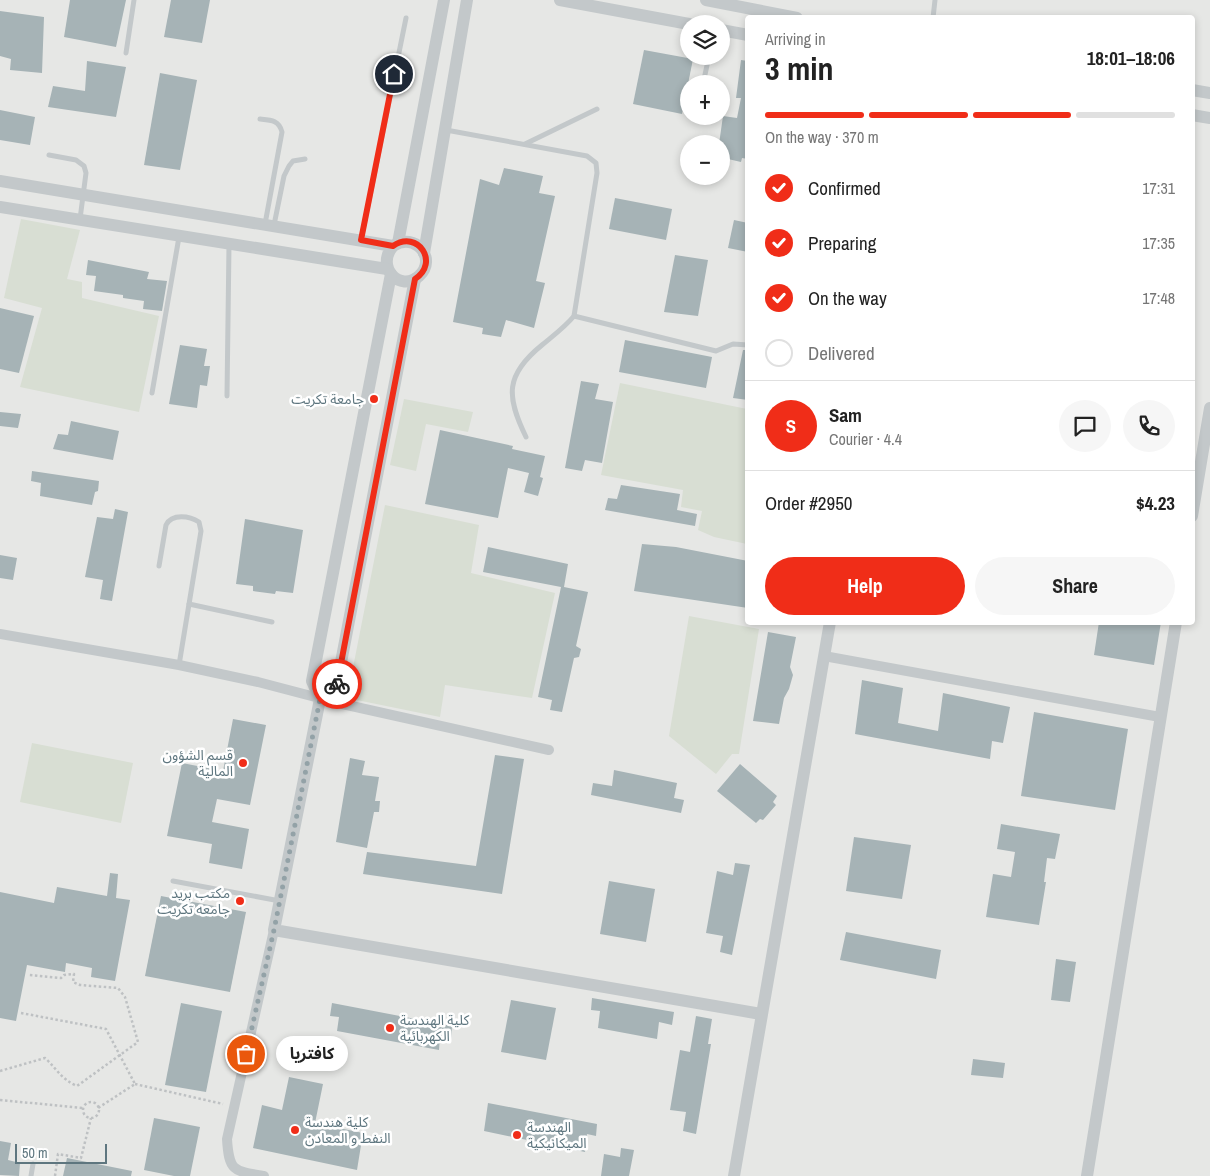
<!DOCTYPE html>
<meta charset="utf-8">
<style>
:root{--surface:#fff;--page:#f6f6f6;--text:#222;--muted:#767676;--line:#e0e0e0;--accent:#f02d18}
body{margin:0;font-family:"Archivo Narrow","Noto Sans Arabic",sans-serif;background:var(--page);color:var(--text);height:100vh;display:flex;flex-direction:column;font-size:19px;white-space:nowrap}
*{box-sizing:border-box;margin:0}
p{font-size:16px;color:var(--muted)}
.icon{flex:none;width:28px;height:28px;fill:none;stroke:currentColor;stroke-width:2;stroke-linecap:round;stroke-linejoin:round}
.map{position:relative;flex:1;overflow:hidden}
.details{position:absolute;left:745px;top:15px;width:450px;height:610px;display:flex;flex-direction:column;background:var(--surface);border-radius:5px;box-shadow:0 2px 8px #0003}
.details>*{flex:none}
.tools{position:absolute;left:680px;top:15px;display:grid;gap:10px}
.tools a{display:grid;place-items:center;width:50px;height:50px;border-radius:50%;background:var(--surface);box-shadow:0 2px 8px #0003;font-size:25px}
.scale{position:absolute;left:15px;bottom:12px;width:92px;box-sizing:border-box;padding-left:5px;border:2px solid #5e767f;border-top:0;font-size:14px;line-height:18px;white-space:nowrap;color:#5e767f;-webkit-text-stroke:4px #fff;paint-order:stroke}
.pin{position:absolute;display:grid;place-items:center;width:42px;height:42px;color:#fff;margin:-21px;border:2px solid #fff;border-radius:50%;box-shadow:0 1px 5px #0007}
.courier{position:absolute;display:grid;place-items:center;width:50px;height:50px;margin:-25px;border:4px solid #f02d18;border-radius:50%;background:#fff;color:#222;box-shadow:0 1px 6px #0007}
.bubble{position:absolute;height:35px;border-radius:18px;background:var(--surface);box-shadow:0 2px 8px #0003;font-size:16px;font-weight:700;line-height:35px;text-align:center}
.overview em{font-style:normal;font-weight:700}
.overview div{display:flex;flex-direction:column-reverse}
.overview{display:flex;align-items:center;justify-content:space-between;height:85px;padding:0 20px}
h1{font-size:32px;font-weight:700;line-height:38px}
.bar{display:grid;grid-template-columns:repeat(4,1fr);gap:8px 5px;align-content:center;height:60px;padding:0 20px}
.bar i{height:6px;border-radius:4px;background:var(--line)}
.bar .current{background:var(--accent)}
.bar p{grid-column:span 4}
.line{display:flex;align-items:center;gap:12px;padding:0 20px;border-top:1px solid var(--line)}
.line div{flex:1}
.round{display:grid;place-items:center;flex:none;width:52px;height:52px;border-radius:26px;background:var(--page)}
ol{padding:0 20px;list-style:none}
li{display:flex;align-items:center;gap:15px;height:55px}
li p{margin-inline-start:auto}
li .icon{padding:5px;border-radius:50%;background:var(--accent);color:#fff;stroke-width:4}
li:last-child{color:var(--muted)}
li i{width:28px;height:28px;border:2px solid var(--line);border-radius:50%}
.action{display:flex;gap:10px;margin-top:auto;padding:10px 20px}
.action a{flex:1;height:58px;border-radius:30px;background:var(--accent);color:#fff;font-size:20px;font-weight:700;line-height:58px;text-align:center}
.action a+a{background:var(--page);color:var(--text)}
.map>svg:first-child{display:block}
.built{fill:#e6e7e5;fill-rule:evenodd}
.green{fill:#d8ded3}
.building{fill:#a6b3b6}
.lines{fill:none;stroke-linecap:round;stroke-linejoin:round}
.path{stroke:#bec1c3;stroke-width:2.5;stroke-dasharray:2.5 2.5;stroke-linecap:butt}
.service{stroke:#c3c8ca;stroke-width:5}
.minor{stroke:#c3c8ca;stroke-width:10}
.tertiary{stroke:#c3c8ca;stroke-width:12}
.done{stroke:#93a2a7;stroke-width:5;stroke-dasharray:0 9}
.route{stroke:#f02d18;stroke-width:6}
.poi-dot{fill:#f02d18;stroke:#fff;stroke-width:2}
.labels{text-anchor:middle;stroke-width:5;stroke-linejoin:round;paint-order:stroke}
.poi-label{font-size:14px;fill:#5e767f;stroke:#fff;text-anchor:end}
</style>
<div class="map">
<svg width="1210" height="1176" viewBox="0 0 1210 1176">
<rect width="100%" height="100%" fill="#f6f5f2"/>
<path class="built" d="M0,0H1210V1176H0ZM748,18H1192V622H748ZM689,24H721V56H689ZM689,84H721V116H689ZM689,144H721V176H689Z"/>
<g class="green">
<polygon points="21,219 80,230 67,279 82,282 82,298 159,316 139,412 20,387 42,308 4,298"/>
<polygon points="620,383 747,409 747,544 714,537 698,530 702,511 681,507 683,490 601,475"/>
<polygon points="404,399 473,412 468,432 426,424 416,471 390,465"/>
<polygon points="385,505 479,525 471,573 555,593 532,698 445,685 440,717 347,698"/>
<polygon points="689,616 759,629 739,754 732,754 716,774 669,736"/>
<polygon points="32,743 133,763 121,823 20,802"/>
</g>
<g class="building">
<polygon points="70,0 126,0 116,47 64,37"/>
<polygon points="171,0 210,0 202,43 164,37"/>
<polygon points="0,11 44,17 42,73 10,70 11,59 0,56"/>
<polygon points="644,50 693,59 682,114 633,104"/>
<polygon points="741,60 748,61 748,159 742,158 741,162 728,159 721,150 721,144 719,144 723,116 737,118 741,98 736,98"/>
<polygon points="87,61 126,67 116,117 48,107 53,86 85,91"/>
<polygon points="160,73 197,80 180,170 144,165"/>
<polygon points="0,110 35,117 30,145 0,140"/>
<polygon points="504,168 543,176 539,193 555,196 536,281 545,283 534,328 506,320 501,337 482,334 483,328 453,322 480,179 499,185"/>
<polygon points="615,198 672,209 666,240 609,229"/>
<polygon points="734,220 748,223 748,252 728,248"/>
<polygon points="675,255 708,260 698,316 664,312"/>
<polygon points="88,260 149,272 147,279 167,281 162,311 143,309 144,301 123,298 123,295 94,291 96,276 86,275"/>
<polygon points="0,308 34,316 19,373 0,369"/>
<polygon points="625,340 712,357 706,388 619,372"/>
<polygon points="180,345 207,349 204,366 210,366 207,386 200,385 197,408 169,404"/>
<polygon points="743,350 748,350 748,400 733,398"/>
<polygon points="581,381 599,384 595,399 613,402 602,463 585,460 582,471 565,468"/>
<polygon points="0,412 21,414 18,428 0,426"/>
<polygon points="71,421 119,431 113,460 53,449 58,434 68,435"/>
<polygon points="440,430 513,446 512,449 545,456 540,477 543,478 538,496 524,492 529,473 508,468 498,518 425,504"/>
<polygon points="32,471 99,481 98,491 95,492 92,505 40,496 41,483 31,481"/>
<polygon points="621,485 680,494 677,510 697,514 695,526 605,510 608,498 617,499"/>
<polygon points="115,509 128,512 112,601 100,599 103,580 85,577 97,517 113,519"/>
<polygon points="245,519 303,530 293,593 276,591 275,594 253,591 253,586 236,584"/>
<polygon points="642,544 676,547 748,561 748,608 634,591"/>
<polygon points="488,547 568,564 564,587 588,592 576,646 581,649 579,657 574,658 562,712 550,710 552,700 538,697 561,587 483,572"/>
<polygon points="0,555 17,558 13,580 0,578"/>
<polygon points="1099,622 1161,622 1154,665 1094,655"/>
<polygon points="768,632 796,637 790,667 793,675 789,689 784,698 779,724 753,721"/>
<polygon points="862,680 903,688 898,723 938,731 943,693 1010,707 1003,743 992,741 990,759 855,734"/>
<polygon points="1034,712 1128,729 1115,810 1021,796"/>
<polygon points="233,719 266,725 250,805 217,799 212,822 249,829 242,869 209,863 212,844 167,836 182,763 223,771"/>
<polygon points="495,755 524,759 502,894 363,874 367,852 476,866"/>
<polygon points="350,758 365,761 362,775 379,777 375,801 380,801 379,812 374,812 367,848 336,842"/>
<polygon points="740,764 777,796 773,802 776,805 763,820 760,819 756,823 717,791"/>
<polygon points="614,770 677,783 674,798 684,800 681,813 591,795 593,783 612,786"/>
<polygon points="1001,824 1060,834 1055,859 1047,858 1044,882 1046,882 1039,925 986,917 993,874 1011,877 1015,852 997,849"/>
<polygon points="854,837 911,845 902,899 846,891"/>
<polygon points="735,863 750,865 732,955 720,952 723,936 706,933 717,871 733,875"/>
<polygon points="110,873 118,874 116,898 130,900 115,981 91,977 92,968 66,963 65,972 27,965 16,1021 0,1018 0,892 54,903 57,887 107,896"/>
<polygon points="609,881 655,889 646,942 600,934"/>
<polygon points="161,896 246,912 230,992 145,976"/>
<polygon points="846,932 941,950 936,979 840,960"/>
<polygon points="1056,959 1076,962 1070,1002 1051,1000"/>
<polygon points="592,998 674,1012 672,1025 659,1022 657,1039 598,1028 600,1011 591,1010"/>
<polygon points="511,1000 556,1008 546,1060 501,1052"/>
<polygon points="181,1003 222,1011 206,1092 165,1085"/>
<polygon points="332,1003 452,1026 451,1039 440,1037 439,1050 337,1031 339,1017 330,1016"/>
<polygon points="696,1016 712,1019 708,1044 711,1044 696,1134 683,1131 686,1112 670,1110 680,1050 690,1052"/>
<polygon points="973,1059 1005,1063 1003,1078 971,1075"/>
<polygon points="289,1077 323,1084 315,1123 363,1133 357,1170 253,1148 262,1105 282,1110"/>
<polygon points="488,1103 597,1124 596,1136 587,1134 585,1152 484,1131"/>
<polygon points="154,1118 200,1127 190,1176 174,1176 144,1170"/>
<polygon points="0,1141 11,1143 8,1160 20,1163 19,1176 0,1175"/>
<polygon points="621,1148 634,1150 629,1176 601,1176 604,1154 620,1157"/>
<polygon points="67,1158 132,1171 131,1176 63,1176"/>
</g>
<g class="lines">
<g class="path">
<polyline points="21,1013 106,1029 135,1084 98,1108"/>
<path d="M0,1071L45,1058C56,1068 62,1080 77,1086L138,1042L125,997L118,988L80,985L73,982L74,974L64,975L61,978L29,975"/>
<polyline points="135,1084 223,1104"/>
<polyline points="0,1100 83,1108"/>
<circle cx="91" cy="1110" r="8"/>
<polyline points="55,1176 58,1154 81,1158 91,1118"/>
</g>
<g class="service">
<polyline points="933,18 935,0"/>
<polyline points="126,53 134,0"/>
<polyline points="703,84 709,56"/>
<path d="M260,119C271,120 279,120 282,132L265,224"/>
<polyline points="696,120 697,116"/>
<path d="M446,130L587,156L596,163L597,173L574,316C565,327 554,335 542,345C505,375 506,396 526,437"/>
<polyline points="525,144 597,109"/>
<polyline points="49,155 76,160 84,166 86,173 80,219"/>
<polyline points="274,225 284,176 289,166 293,161 305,159"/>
<polyline points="361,240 406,18"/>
<polyline points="574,316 716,351 733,344 748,345"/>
<polyline points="152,393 179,237"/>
<polyline points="227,396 229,245"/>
<path d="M159,566L166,525C172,513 190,516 199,522L201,531L179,665"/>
<polyline points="189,604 272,622"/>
<polyline points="173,881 280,901"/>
<polyline points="31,1176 33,1164"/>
</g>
<g class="minor">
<polyline points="0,634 179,665 258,682 338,703 549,750"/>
<polyline points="824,656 1160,717"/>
<path d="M264,1176C233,1171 229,1171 227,1139L274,930"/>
</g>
<g class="tertiary">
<polyline points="560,0 689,24"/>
<polyline points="706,0 797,18"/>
<polyline points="721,30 748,35"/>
<polyline points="1192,90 1210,93"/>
<polyline points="1192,115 1210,118"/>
<path d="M0,181L393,246C415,231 438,259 419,276C400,293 375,267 393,246"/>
<polyline points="0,207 387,269"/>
<polyline points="398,243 444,0"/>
<polyline points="424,253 467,0"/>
<polyline points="391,274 312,681 320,699 337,683 415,279"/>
<polyline points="1192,516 1210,408"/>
<polyline points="320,699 274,930 761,1014"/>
<polyline points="734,1176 830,622"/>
<polyline points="1087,1176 1176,622"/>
</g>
</g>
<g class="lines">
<polyline class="done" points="246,1054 274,930 320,699 337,684"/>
<path class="route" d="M337,684L415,279C440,263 418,229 393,246L361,240L394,74"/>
</g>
<g class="poi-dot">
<circle cx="374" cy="399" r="5"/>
<circle cx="243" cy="763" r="5"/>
<circle cx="240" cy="901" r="5"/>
<circle cx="390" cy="1028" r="5"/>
<circle cx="295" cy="1130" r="5"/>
<circle cx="517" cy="1135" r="5"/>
</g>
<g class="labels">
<g class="poi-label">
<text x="364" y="404">جامعة تكريت</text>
<text x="233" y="760">قسم الشؤون<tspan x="233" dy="16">المالية</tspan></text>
<text x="230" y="898">مكتب بريد<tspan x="230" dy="16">جامعه تكريت</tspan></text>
<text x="400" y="1025" text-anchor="start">كلية الهندسة<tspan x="400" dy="16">الكهربائية</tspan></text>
<text x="305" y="1127" text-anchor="start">كلية هندسة<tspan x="305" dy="16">النفط و المعادن</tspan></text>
<text x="527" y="1132" text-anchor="start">الهندسة<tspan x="527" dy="16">الميكانيكية</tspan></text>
</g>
</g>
</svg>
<div class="tools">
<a><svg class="icon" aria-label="layers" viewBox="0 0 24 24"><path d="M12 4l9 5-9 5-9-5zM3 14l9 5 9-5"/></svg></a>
<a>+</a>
<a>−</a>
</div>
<div class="scale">50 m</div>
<div class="pin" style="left:246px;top:1054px;background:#ea580c"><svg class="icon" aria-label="bag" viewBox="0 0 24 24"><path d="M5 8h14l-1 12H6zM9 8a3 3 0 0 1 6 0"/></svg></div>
<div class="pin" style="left:394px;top:74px;background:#1f2937"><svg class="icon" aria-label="home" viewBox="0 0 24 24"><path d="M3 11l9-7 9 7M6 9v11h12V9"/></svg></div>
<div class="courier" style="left:337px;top:684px"><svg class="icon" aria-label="bike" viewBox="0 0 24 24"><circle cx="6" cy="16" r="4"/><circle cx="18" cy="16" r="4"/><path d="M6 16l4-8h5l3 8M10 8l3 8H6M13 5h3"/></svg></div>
<div class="bubble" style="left:276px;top:1036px;width:72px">كافتريا</div>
<section class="details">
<div class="overview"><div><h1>3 min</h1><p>Arriving in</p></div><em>18:01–18:06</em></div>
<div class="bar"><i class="current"></i><i class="current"></i><i class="current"></i><i></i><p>On the way · 370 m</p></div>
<ol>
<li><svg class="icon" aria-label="check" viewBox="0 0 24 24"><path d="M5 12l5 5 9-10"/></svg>Confirmed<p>17:31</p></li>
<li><svg class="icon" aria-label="check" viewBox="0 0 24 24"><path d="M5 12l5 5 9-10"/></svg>Preparing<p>17:35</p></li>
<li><svg class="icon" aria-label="check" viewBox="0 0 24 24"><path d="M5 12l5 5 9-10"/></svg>On the way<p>17:48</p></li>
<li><i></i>Delivered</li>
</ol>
<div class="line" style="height:90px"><b class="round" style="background:var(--accent);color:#fff">S</b><div><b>Sam</b><p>Courier · 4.4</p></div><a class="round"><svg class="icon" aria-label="chat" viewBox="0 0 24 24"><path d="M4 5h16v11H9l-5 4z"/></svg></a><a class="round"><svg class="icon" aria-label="phone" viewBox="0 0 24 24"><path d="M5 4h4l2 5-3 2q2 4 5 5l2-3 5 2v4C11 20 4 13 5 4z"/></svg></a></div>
<div class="line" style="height:65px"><div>Order #2950</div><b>$4.23</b></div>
<div class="action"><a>Help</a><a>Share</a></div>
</section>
</div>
